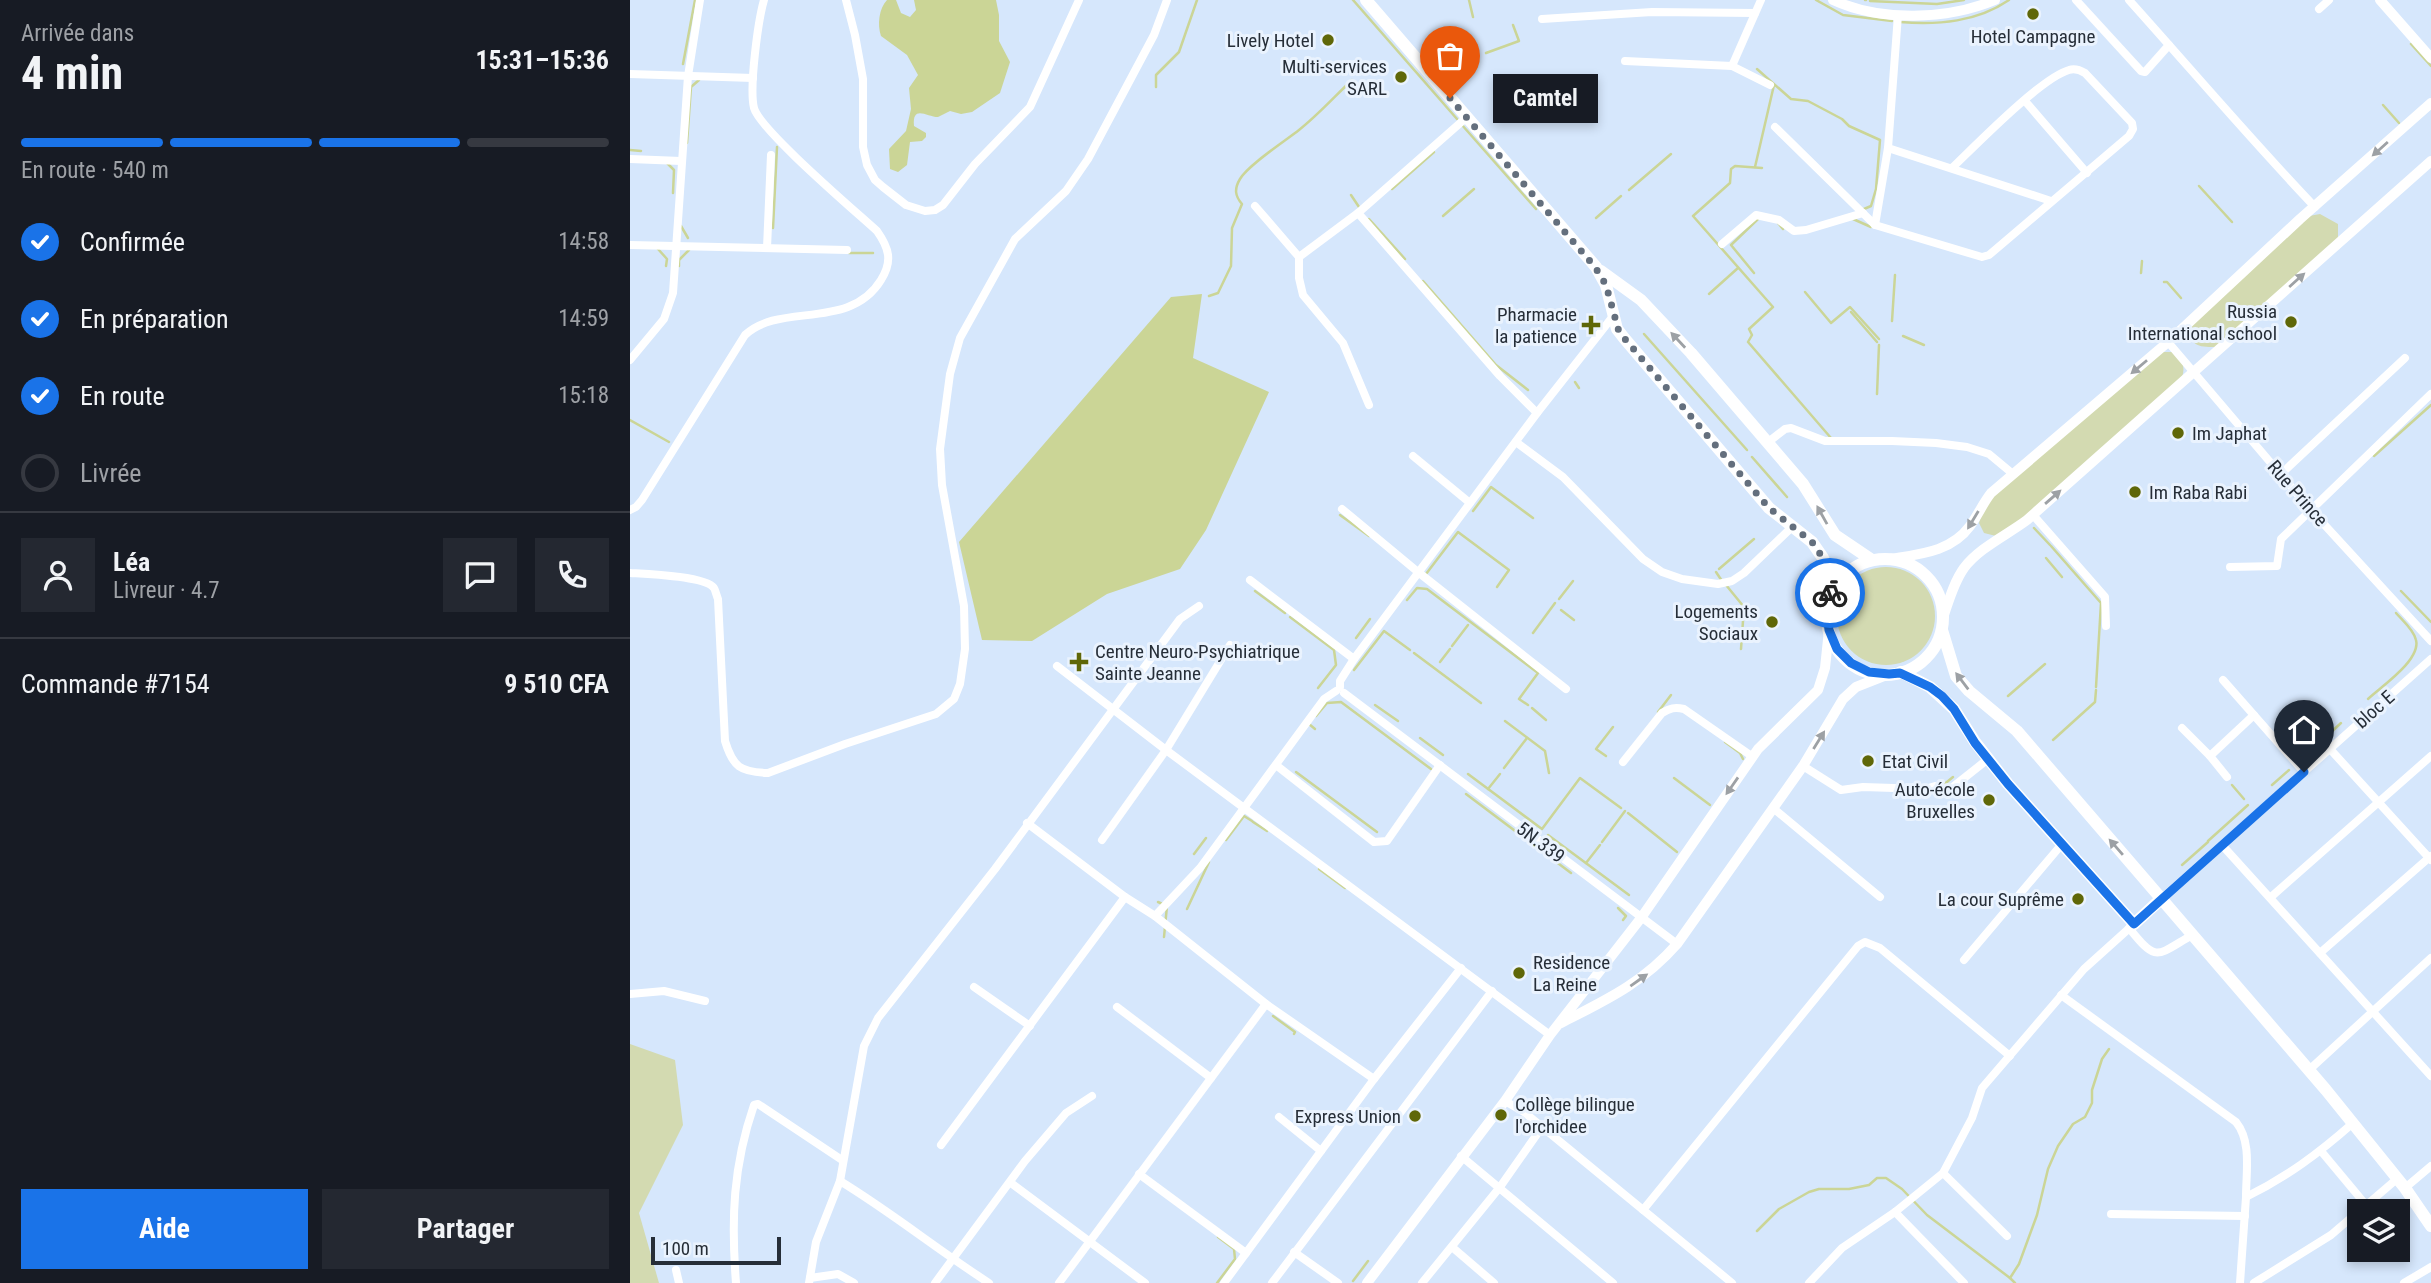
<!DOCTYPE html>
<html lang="fr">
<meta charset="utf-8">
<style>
:root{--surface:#171b24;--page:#242831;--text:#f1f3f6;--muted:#9ea1a6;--line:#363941;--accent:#1a73e8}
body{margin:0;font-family:"Roboto Condensed",sans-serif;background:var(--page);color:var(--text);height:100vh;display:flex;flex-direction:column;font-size:26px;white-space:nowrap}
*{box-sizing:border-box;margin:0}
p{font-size:23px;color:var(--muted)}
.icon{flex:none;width:38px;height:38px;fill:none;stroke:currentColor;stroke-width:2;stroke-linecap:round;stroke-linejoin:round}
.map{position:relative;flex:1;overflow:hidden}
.side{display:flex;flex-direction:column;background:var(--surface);width:630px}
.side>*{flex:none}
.fabs{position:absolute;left:1717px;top:1199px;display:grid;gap:14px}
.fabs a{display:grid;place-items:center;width:63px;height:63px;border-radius:0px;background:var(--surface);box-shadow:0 4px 10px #0003;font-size:35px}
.scale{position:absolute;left:21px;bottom:18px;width:130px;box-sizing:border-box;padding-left:7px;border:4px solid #262e38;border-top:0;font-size:19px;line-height:24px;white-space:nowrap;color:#262e38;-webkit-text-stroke:5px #eaf3fe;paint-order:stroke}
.pin{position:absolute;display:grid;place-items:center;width:60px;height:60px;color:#fff;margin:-72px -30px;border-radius:50% 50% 50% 0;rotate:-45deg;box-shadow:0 0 7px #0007}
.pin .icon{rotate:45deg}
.courier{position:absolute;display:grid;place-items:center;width:70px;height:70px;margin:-35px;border:5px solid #1a73e8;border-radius:50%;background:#fff;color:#222;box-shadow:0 2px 9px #0007}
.bubble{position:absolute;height:49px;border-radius:0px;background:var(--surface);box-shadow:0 4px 10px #0003;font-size:23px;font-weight:700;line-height:49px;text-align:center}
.summary em{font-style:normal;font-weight:700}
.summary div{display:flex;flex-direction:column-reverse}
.summary{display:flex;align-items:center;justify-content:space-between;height:119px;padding:0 21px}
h1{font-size:46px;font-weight:700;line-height:52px}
.bar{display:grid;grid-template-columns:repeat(4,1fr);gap:10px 7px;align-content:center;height:84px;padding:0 21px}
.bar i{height:9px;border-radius:5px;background:var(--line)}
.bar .on{background:var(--accent)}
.bar p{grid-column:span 4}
.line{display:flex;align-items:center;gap:18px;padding:0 21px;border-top:2px solid var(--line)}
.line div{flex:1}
.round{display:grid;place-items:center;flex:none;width:74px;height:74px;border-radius:0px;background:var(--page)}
ol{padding:0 21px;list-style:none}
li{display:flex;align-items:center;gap:21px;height:77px}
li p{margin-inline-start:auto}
li .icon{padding:7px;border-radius:50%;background:var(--accent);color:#fff;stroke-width:4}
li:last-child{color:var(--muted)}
li i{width:38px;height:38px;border:4px solid var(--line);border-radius:50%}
.cta{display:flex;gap:14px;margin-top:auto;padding:14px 21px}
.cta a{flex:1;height:80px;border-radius:0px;background:var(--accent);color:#fff;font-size:28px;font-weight:700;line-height:80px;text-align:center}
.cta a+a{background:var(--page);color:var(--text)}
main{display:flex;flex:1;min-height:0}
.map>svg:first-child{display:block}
.green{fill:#d3dab1}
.water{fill:#cbd596}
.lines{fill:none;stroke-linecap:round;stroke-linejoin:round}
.stream{stroke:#cbd596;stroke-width:2.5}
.minor{stroke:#fff;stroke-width:8}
.tertiary{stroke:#fff;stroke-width:10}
.secondary{stroke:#fff;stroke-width:10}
.primary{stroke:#fff;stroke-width:12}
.oneway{fill:#9da1a5}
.done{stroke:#646f7d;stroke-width:7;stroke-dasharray:0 12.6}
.route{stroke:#1a73e8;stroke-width:9}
.poi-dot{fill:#5f6708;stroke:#eaf3fe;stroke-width:2.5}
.labels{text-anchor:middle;stroke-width:6;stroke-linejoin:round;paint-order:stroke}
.poi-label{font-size:19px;fill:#262e38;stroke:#eaf3fe;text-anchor:end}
.street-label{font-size:19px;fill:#262e38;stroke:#eaf3fe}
</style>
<main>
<section class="side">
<div class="summary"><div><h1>4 min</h1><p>Arrivée dans</p></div><em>15:31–15:36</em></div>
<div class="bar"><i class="on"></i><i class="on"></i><i class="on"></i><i></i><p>En route · 540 m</p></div>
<ol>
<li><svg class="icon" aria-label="check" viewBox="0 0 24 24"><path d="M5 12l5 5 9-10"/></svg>Confirmée<p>14:58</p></li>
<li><svg class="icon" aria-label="check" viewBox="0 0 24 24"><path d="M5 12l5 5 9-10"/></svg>En préparation<p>14:59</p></li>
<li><svg class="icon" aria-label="check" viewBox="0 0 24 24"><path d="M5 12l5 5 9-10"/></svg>En route<p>15:18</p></li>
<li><i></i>Livrée</li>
</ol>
<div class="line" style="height:126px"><a class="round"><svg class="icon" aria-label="person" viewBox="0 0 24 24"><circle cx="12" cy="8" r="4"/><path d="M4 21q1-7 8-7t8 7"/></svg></a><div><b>Léa</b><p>Livreur · 4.7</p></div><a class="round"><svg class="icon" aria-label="chat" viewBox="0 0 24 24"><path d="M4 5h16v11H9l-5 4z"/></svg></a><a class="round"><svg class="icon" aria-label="phone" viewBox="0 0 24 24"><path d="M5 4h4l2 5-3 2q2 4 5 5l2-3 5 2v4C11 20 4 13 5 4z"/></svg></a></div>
<div class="line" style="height:91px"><div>Commande #7154</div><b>9 510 CFA</b></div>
<div class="cta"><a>Aide</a><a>Partager</a></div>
</section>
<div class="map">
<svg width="1801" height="1283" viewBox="0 0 1801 1283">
<rect width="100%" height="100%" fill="#d6e7fc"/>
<g class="green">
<path d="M1690,214L1708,224V242L1590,347C1569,347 1559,348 1559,324L1679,216Z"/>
<path d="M1533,352H1545C1556,365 1555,371 1549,386L1374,538L1354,533L1349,523L1356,501Z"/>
<circle cx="1256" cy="616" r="49"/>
<polygon points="0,1044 45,1060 53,1125 9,1213 29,1283 0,1283"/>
</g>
<g class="water">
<path d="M257,0H266L271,13L280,17L286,10L284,0H366L369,15V41L380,62L370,93L342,112L331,114L320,111L308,117C297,117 282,104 284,126L296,133V137L292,141L280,142L277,165L268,172L260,169L259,149L276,131L281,109L279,88L288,75L277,55L251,36C247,25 249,8 257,0Z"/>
<polygon points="572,294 563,358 639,392 576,530 550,569 477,594 402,641 352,640 329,542 541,297"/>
</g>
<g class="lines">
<g class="stream">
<polyline points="723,0 827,119"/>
<polyline points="839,0 843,17"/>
<polyline points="1186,0 1213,15 1262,21"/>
<polyline points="1235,0 1236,0"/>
<polyline points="1240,1 1307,4 1334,0"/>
<path d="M1270,22C1309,25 1347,22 1379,0"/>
<polyline points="1781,44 1801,66"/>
<polyline points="856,53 889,41 883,25"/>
<polyline points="53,64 65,0"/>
<polyline points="1127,69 1161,99 1178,101 1212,119 1219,126 1250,140 1246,189 1241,206 1234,209"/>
<polyline points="526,87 526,75 549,52 567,0"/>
<polyline points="1753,105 1769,123"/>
<polyline points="832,125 906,209"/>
<polyline points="57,143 61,87 69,80"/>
<polyline points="0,150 11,151"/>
<polyline points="37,163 44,170 43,193"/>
<polyline points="1125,167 1144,85"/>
<polyline points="1132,168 1105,166 1101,169 1100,183 1063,216 1143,307 1119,329 1122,335 1118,342 1201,438"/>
<polyline points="1569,186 1602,222"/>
<polyline points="762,189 804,152"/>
<polyline points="999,190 1041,154"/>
<polyline points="721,195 729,207"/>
<polyline points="813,216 844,189"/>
<polyline points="966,218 991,196"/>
<polyline points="739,219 775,259"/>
<polyline points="1223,219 1241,227"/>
<polyline points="1148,223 1153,229"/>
<polyline points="51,226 58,238"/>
<polyline points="143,228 147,147"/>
<polyline points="28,249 37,259 36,266"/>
<polyline points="219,253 243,253"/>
<polyline points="49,266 49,260 59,250"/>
<polyline points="1124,273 1101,245 1128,219"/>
<polyline points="1511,273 1512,261"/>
<polyline points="793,281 866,365 898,390"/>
<polyline points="1534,282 1537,282 1551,298"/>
<polyline points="1175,292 1201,323 1220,307 1249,339"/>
<polyline points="1079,294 1108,268"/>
<path d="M579,296L588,293L601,266L602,228L612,204C605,196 604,189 610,179C618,165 655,141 669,130C688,115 704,97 722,80"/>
<polyline points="1221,312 1247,342"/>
<polyline points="1262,321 1265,275"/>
<polyline points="1014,334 1117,450"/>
<polyline points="1273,336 1294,345"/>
<polyline points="945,382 949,388"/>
<polyline points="1247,394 1249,345"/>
<polyline points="0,420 39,442"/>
<polyline points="1744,456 1801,405"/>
<polyline points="1122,457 1157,497"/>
<polyline points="843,511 861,487 903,518"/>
<polyline points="710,515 739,536"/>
<polyline points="1404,528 1420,545"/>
<polyline points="1421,546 1471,603 1466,687"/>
<polyline points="1416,558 1432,577"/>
<polyline points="1089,569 1124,539"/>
<polyline points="1086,572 1092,581"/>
<polyline points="796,574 828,532 879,570 867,587"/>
<polyline points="1096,585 1114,607 1111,649"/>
<polyline points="625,591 655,613"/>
<polyline points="1771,591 1801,622"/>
<polyline points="929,599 943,581"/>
<polyline points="777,600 787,588 797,589 908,673 889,699 898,705"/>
<polyline points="931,610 944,620"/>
<polyline points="660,617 704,650 706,665 688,688"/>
<polyline points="903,633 925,603"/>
<polyline points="726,638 740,619"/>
<polyline points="822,646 838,625"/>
<polyline points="784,653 851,703"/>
<polyline points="810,662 820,649"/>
<polyline points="724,670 754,631 780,650"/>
<polyline points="1378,696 1415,664"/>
<path d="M1738,699C1752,686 1791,660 1786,640C1784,630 1772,620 1766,613"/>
<polyline points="745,705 768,721"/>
<polyline points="902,708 916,720"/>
<polyline points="1028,712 1041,695"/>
<polyline points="686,716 697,703 711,702 801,769"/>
<polyline points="875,721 915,751 919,773"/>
<polyline points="679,724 685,729"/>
<polyline points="790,738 813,755"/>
<polyline points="1423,740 1465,702 1466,690"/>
<polyline points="1095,742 1110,753 1113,759"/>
<polyline points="1684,748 1711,723"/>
<polyline points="976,756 966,749 983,727"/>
<polyline points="874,768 897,738"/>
<polyline points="666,772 747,832"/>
<polyline points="838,774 912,829 950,778 991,808"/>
<polyline points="1044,778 1080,805"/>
<polyline points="1602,785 1614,799"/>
<polyline points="1642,785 1659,770"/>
<polyline points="1312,786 1323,777"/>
<polyline points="858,789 870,774"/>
<polyline points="836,794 941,873"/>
<polyline points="998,813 1047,852"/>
<polyline points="623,822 637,831"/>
<polyline points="918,835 999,895"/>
<polyline points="596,840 614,816 622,821"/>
<polyline points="1578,841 1618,805"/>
<polyline points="972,842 995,811"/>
<polyline points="564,854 576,838"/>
<polyline points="956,863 970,845"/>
<polyline points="1552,865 1578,842"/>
<polyline points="689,869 715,888"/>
<polyline points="528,902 537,906 534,937"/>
<polyline points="988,908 996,916 993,920"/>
<polyline points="557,909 579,862"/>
<polyline points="643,1016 665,1032 664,1034"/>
<polyline points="1127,1231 1149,1209 1179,1192 1189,1189 1219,1189 1239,1185 1247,1178 1256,1178 1272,1189 1297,1215 1380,1278"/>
<polyline points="723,1281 738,1261"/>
<polyline points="587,1283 605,1259 604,1249 588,1237"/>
<polyline points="1385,1283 1380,1278 1389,1264 1407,1215 1418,1169 1428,1146 1443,1124 1455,1117 1462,1103 1462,1090 1472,1059 1479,1049"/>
</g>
<g class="minor">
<polyline points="216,0 225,35 233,79 233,147 237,165 245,180 253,187 276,205 295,211 305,210 313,205 345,164 400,107 449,0"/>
<polyline points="1446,0 1511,71 1515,72 1539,45"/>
<path d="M1499,0C1561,69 1621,140 1685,207"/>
<polyline points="1689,9 1699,0"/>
<polyline points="912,19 1022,12 1125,13"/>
<polyline points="995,61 1102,66 1131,0"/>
<polyline points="1102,66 1140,85"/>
<polyline points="0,74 123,78"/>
<polyline points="1395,101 1457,173"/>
<polyline points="837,117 728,213 870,376 907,413"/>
<path d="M1145,127L1245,225L1352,257L1359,255L1499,136L1503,129L1502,123L1455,73C1450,70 1445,68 1439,70C1411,78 1346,145 1322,168"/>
<polyline points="1258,148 1421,201"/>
<polyline points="0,159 51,161"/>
<polyline points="625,206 669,257 669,278 673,295 713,343 739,405"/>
<polyline points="1245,225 1258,148 1268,15"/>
<polyline points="1092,244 1126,215 1149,220 1164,231 1176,230 1233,213"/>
<polyline points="0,245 217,250"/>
<polyline points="137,248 141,155"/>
<polyline points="669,257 728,213"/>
<polyline points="1538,342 1680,509 1801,641"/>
<polyline points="0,360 34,319 43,293 58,76 70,0"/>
<polyline points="886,442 933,477 1013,559 1032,572 1052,579 1088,584 1102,581 1114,573 1162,527"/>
<polyline points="1137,443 1155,429 1161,428 1195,441 1262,441 1306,443 1337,447 1359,454 1383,474"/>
<polyline points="783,456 840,503"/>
<polyline points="1651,474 1775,358"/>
<polyline points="712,509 788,572 936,689"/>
<path d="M0,510L6,507L12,500L115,335C150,302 220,331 251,280C263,261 259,248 247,231C224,210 130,130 124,108C119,88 128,21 134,0"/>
<polyline points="1403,515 1475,597 1476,626"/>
<polyline points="1600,567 1647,566 1651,539 1801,394"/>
<path d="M0,573C16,574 75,576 84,588C85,589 87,597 88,599L95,741C103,767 110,772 138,773L215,744L306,714L324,699L330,684L335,649L334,606L312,485L310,449L320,374L330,338L385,239L436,191L458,159L524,35L537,0"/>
<polyline points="620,580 724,659"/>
<polyline points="427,666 536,750 920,1035"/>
<polyline points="1593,680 1674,772"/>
<polyline points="710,687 710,681 724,659 907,413 984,315"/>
<polyline points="714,693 1047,944"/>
<polyline points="1552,728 1580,756 1624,715"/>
<polyline points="1700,749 1801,860"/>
<polyline points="1580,756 1597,777"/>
<path d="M993,762L1032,713C1040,708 1045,707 1054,709L1123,757"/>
<polyline points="646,765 744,842 757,841 810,765"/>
<polyline points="1173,766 1211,790 1233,787 1295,789 1305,786 1319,790 1358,759"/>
<polyline points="1143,808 1250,897"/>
<polyline points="397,823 495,897 525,916 636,1004 744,1079"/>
<polyline points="472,840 536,750 600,645"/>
<polyline points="1592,845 1801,1076"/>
<polyline points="1641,897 1801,756"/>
<polyline points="1531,899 1801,659"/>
<polyline points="525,916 570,868 694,699 706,691"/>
<path d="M1499,928C1527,963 1526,956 1562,935"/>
<polyline points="1690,953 1801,856"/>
<polyline points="1334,960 1432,844"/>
<polyline points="344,987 400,1026"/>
<polyline points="0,994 34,991 75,1001"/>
<path d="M1431,995L1606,1122C1622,1142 1616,1172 1616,1197"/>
<polyline points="487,1007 581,1078"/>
<polyline points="1679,1070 1801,958"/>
<polyline points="875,1101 894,1112 1102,1283"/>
<polyline points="649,1117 691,1151"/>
<polyline points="311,1145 495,897"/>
<polyline points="1691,1151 1736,1205"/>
<polyline points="831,1156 983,1283"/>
<polyline points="1313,1173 1377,1236"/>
<polyline points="509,1174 616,1253"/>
<path d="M210,1181C261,1212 308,1250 359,1283"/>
<polyline points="381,1183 515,1283"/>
<polyline points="1775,1188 1801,1166"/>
<polyline points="1733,1208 1768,1178"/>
<polyline points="1013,1210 1228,946 1235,942 1250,948 1380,1056"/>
<polyline points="1265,1212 1334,1283"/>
<polyline points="1481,1214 1615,1216"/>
<polyline points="822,1247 864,1283"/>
<polyline points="664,1252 708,1283"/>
<polyline points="46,1270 49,1283"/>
<polyline points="180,1278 208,1274 224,1283"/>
<path d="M106,1283C101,1219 103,1166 124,1105L128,1104L212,1160"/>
<polyline points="179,1283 186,1242 210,1181 234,1046 248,1018 365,869 550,619 569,606"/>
<polyline points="305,1283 395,1161 436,1113 462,1096"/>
<polyline points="429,1283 636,1004"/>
<polyline points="594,1283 744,1079 831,968"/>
<polyline points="642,1283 862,991"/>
<polyline points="792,1283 870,1187 912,1127"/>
<polyline points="1179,1283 1212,1248 1265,1212 1313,1173 1342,1118 1352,1088 1454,969 1504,924"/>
<path d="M1610,1283L1616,1197C1657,1177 1689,1153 1723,1123"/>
<polyline points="1624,1283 1701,1235 1729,1211"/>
<polyline points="1774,1283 1801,1267"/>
</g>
<g class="tertiary">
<path d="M1203,0C1251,22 1317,20 1365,0"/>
<polyline points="1750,0 1801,58"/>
</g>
<g class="secondary">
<path d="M1260,559C1290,554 1321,552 1340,526C1348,515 1353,503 1361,493L1538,342L1670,219L1801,103"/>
<path d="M1314,615C1319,600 1324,582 1334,568C1349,548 1377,535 1397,520L1801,161"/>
<path d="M931,1023C976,1000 1013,983 1047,944L1173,766L1213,699L1226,687L1259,674"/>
<polyline points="737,1283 875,1101 920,1035 1011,918 1128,749 1188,690 1195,668 1199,630"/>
</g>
<g class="primary">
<polyline points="736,0 966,267 976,285 987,329 994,338 1139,508 1182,542 1193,558 1198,572 1200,598"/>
<polyline points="971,271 1011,300 1061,353 1173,484 1205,535 1242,560"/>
<circle cx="1255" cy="617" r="58"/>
<polyline points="1312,630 1326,676 1339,691 1387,731 1696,1090 1775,1188 1801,1226"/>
<polyline points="1271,672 1300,687 1324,709 1345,742 1378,784 1504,924 1531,899"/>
</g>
</g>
<defs><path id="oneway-solid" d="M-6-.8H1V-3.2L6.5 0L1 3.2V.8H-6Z" transform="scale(1.75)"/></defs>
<g class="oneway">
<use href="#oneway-solid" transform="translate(1750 149) rotate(138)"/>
<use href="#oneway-solid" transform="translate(1667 280) rotate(-42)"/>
<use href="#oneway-solid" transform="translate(1048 340) rotate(-133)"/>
<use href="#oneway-solid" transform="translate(1509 367) rotate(140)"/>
<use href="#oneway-solid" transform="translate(1423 497) rotate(-41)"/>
<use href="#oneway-solid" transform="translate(1192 515) rotate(-119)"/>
<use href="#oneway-solid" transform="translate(1343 520) rotate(121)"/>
<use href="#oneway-solid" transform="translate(1332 681) rotate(-127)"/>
<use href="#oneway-solid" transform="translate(1189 740) rotate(-58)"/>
<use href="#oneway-solid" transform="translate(1102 786) rotate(125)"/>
<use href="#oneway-solid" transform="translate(1486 847) rotate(-131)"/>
<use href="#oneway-solid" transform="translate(1009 980) rotate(-35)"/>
</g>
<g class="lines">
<polyline class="done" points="820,98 965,267 976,285 989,332 1139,508 1182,542 1193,558 1198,572 1200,593"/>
<polyline class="route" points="1200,593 1197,614 1199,630 1207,649 1221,663 1239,672 1259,674 1270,673 1300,687 1312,696 1324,709 1345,743 1378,784 1504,924 1674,772"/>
</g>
<g class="poi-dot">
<circle cx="1403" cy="14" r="7"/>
<circle cx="698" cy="40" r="7"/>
<circle cx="771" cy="77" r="7"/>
<circle cx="1661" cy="322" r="7"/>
<path d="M957.5 314.5h7v7h7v7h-7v7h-7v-7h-7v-7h7z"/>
<circle cx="1548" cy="433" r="7"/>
<circle cx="1505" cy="492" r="7"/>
<circle cx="1142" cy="622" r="7"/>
<path d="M445.5 651.5h7v7h7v7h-7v7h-7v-7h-7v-7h7z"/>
<circle cx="1238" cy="761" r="7"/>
<circle cx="1359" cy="800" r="7"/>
<circle cx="1448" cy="899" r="7"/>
<circle cx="889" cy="973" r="7"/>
<circle cx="871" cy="1115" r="7"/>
<circle cx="785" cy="1116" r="7"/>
</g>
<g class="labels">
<g class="poi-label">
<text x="1403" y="43" text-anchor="middle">Hotel Campagne</text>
<text x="684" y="47">Lively Hotel</text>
<text x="757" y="73">Multi-services<tspan x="757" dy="22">SARL</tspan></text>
<text x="1647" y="318">Russia<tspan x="1647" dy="22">International school</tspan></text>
<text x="947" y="321">Pharmacie<tspan x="947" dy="22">la patience</tspan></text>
<text x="1562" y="440" text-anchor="start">Im Japhat</text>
<text x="1519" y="499" text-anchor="start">Im Raba Rabi</text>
<text x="1128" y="618">Logements<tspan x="1128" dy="22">Sociaux</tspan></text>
<text x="465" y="658" text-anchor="start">Centre Neuro-Psychiatrique<tspan x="465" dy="22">Sainte Jeanne</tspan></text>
<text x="1252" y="768" text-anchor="start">Etat Civil</text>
<text x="1345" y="796">Auto-école<tspan x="1345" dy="22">Bruxelles</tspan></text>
<text x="1434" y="906">La cour Suprême</text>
<text x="903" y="969" text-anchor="start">Residence<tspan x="903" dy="22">La Reine</tspan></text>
<text x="885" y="1111" text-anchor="start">Collège bilingue<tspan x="885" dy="22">l'orchidee</tspan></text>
<text x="771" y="1123">Express Union</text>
</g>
<g class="street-label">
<text transform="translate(1668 493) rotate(49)" y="7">Rue Prince</text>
<text transform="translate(1744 709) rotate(-42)" y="7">bloc E</text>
<text transform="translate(911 842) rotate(37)" y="7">5N.339</text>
</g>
</g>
</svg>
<div class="fabs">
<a><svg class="icon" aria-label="layers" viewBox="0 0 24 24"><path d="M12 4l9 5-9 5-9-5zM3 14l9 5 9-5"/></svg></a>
</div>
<div class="scale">100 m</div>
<div class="pin" style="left:820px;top:98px;background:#ea580c"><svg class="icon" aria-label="bag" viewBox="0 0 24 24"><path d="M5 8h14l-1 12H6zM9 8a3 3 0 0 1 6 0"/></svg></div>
<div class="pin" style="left:1674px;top:772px;background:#1f2937"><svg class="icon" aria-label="home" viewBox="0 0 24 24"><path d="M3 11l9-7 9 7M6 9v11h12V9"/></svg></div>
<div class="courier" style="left:1200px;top:593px"><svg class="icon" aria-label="bike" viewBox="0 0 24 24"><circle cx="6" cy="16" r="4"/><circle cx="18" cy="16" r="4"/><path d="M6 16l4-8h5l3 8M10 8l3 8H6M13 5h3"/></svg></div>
<div class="bubble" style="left:863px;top:74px;width:105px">Camtel</div>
</div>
</main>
